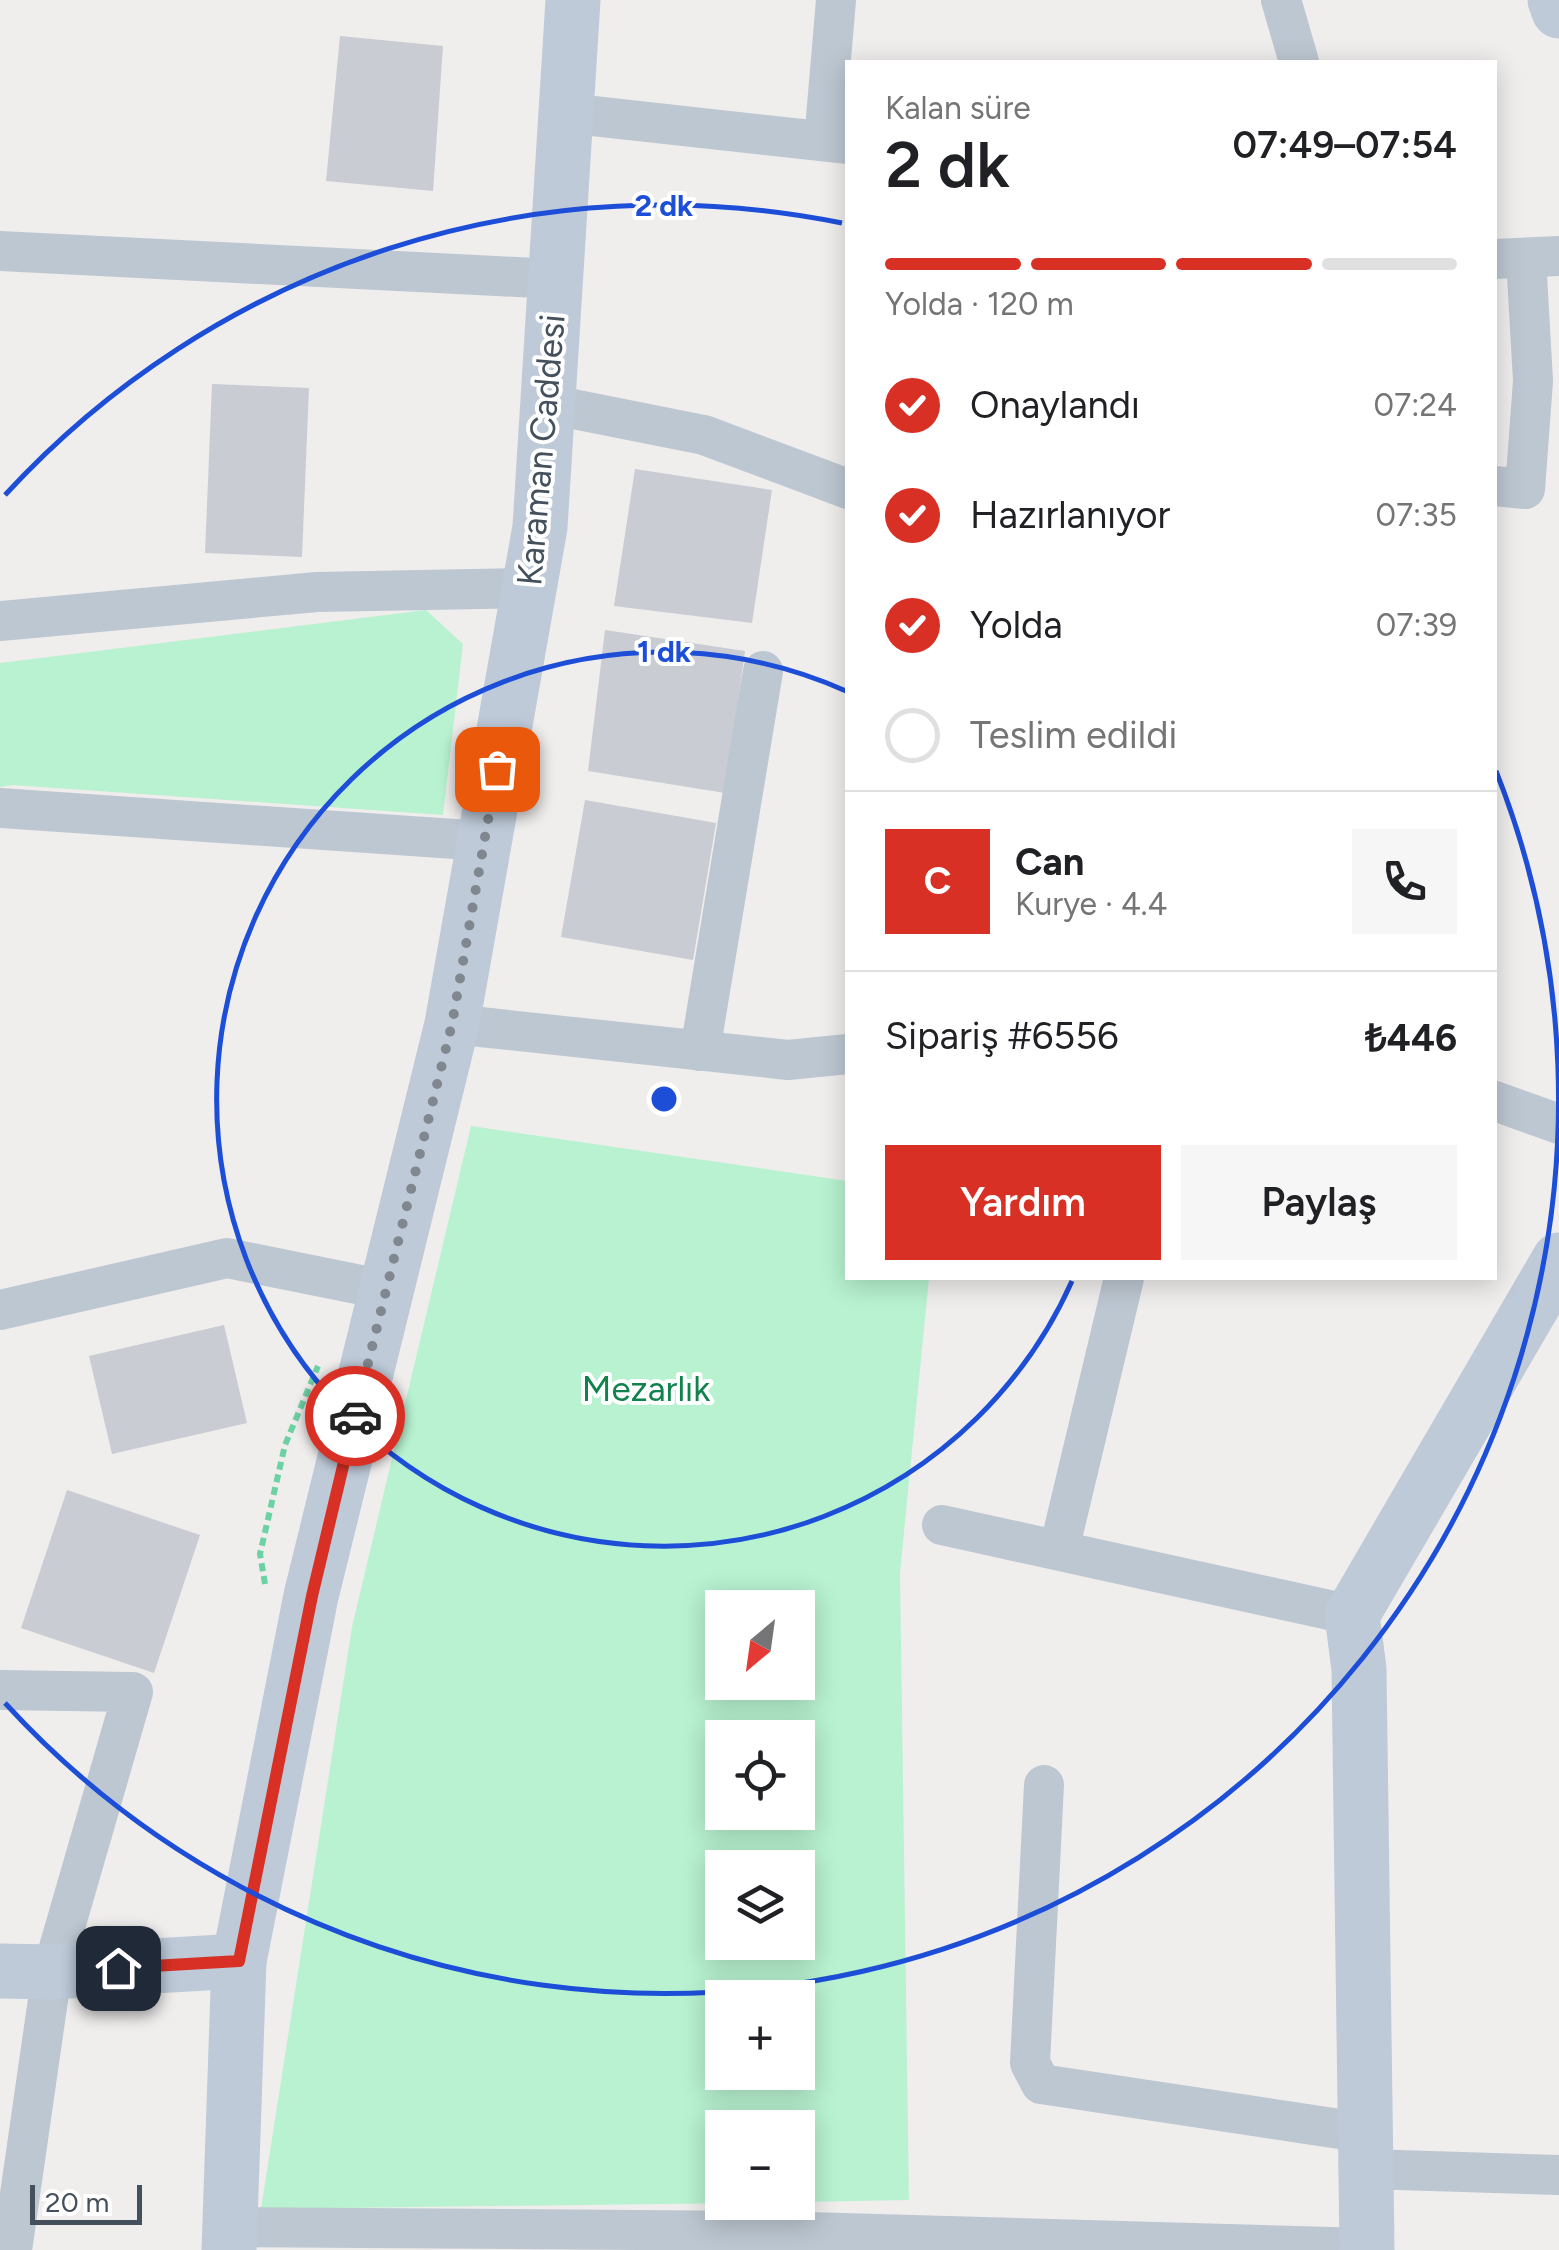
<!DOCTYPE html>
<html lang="tr">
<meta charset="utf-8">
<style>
:root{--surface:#fff;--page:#f6f6f6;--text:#202124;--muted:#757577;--line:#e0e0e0;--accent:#d93025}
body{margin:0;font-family:Figtree,sans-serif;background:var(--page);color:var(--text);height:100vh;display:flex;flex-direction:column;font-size:38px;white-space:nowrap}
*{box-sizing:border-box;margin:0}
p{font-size:32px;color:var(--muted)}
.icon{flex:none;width:55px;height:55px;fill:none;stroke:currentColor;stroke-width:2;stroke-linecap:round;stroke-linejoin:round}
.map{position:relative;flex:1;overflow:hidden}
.panel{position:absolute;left:845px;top:60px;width:652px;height:1220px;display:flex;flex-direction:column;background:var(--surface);border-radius:0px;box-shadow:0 5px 25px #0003}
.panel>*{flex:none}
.needle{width:65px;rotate:209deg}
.controls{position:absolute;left:705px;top:1590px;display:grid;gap:20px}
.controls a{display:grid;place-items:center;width:110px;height:110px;border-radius:0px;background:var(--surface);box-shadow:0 5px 25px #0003;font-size:50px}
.scale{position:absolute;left:30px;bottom:25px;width:112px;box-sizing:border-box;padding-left:10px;border:5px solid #44505c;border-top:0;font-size:28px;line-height:35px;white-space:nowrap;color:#44505c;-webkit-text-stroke:8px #fff;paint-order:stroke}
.pin{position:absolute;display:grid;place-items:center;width:85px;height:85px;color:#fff;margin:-42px;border-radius:20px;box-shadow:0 5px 15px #0006}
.courier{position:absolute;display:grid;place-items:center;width:100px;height:100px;margin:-50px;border:8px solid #d93025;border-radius:50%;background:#fff;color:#222;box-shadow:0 2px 12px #0007}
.overview em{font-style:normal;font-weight:600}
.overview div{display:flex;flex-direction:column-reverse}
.overview{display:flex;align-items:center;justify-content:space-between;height:170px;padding:0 40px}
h1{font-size:65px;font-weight:600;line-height:75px}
.bar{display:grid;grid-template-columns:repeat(4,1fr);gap:15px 10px;align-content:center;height:120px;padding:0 40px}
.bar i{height:12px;border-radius:8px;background:var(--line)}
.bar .current{background:var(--accent)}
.bar p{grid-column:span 4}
.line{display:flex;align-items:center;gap:25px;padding:0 40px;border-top:2px solid var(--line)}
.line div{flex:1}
.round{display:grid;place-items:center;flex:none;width:105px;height:105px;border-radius:0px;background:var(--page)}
ol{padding:0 40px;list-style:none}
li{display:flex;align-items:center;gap:30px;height:110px}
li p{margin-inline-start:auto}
li .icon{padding:10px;border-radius:50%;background:var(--accent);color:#fff;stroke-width:4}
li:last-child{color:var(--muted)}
li i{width:55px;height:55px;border:5px solid var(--line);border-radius:50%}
.primary-button{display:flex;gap:20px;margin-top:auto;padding:20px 40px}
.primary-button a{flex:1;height:115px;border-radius:0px;background:var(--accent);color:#fff;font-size:40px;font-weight:600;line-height:115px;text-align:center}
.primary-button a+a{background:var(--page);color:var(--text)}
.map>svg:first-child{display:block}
.green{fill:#b8f2d0;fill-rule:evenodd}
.building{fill:#c9ccd3}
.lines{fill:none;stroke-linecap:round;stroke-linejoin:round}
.path{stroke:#6dd2a3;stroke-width:6;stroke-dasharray:8 5;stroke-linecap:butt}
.street{stroke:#bdc7d1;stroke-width:40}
.secondary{stroke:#becad8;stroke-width:55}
.done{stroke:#80878f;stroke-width:10;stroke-dasharray:0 18}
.route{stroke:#d93025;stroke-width:12}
.ring{fill:none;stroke:#1d4ed8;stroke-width:5}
.labels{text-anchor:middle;stroke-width:8;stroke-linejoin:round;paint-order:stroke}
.street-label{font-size:35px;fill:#44505c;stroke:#fff}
.park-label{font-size:35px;fill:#10824c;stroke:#fff}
.centre{fill:#1d4ed8;stroke:#fff;stroke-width:5}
.ring-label{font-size:30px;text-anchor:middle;font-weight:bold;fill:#1d4ed8;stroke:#fff;stroke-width:8;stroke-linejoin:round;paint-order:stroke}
</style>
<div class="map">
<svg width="1559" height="2250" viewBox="0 0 1559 2250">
<rect width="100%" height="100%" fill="#f0eded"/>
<g class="green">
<polygon points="426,610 463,644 443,815 12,785 0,787 0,663"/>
<path d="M471,1126L847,1181L848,1278H929L900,1573L909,2200L798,2202V2128H722V2202L738,2203L261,2209L352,1627ZM722,1608H798V1682H722ZM722,1738H798V1812H722ZM722,1868H798V1942H722ZM722,1998H798V2072H722Z"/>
</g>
<g class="building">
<polygon points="340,36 443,46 433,191 326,181"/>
<polygon points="212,384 309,388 302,557 205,553"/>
<polygon points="635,469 772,490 752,623 614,606"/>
<polygon points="605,630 745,651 725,793 588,771"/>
<polygon points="585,800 716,823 693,960 561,937"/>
<polygon points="224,1325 247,1423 112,1454 89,1356"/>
<polygon points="67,1490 200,1535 154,1673 21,1628"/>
</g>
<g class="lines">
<polyline class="path" points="265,1584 260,1554 285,1445 318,1366"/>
<g class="street">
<polyline points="1281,0 1299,62"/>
<polyline points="566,113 848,144"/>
<polyline points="824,141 836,0"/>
<polyline points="0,251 556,279"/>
<polyline points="1495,259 1559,256"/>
<polyline points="548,404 704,435 848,489"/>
<polyline points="1495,486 1525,489 1533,381 1526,258"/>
<polyline points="0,621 317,592 530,588"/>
<polyline points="0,808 484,841"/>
<polyline points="452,1024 788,1060 848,1054"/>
<polyline points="700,1051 763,671"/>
<polyline points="1495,1101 1559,1124"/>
<polyline points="0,1310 227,1258 386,1290"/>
<polyline points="942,1525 1352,1615"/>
<polyline points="1059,1550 1124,1278"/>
<polyline points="0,1690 133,1692 52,1972 12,2250"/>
<polyline points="1044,1785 1030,2063 1041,2084 1366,2133"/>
<polyline points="1366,2169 1559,2175"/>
<polyline points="229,2227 774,2231 1367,2248"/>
</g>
<g class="secondary">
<polyline points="1555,0 1559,11"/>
<polyline points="0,1971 52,1972 239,1961"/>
<polyline points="229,2250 239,1961 311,1596 452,1024 540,527 573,0"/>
<polyline points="1367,2250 1359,1669 1352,1615 1559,1260"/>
</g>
</g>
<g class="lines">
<polyline class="done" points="355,1416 452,1024 497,769"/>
<polyline class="route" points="118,1968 239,1961 312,1596 355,1416"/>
</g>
<g class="ring">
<path d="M1072 1281A447 447 0 1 1 846 691"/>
<path d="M5 495A894 894 0 0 1 842 223M1496 771A894 894 0 0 1 5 1703"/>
</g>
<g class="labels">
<g class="street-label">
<text transform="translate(541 450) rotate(-85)" y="12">Karaman Caddesi</text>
</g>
<g class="park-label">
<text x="646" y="1401">Mezarlık</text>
</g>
</g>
<circle cx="664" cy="1099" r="15" class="centre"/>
<g class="ring-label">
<text x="664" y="216">2 dk</text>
<text x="664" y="662">1 dk</text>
</g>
</svg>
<div class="controls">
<a><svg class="needle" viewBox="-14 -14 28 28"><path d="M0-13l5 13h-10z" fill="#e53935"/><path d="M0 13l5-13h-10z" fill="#757577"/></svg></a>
<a><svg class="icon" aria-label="locate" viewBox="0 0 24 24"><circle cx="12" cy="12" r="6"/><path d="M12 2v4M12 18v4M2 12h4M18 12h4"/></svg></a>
<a><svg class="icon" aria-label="layers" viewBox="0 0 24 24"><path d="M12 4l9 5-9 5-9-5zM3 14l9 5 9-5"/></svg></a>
<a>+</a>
<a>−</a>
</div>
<div class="scale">20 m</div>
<div class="pin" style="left:497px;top:769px;background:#ea580c"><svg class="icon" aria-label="bag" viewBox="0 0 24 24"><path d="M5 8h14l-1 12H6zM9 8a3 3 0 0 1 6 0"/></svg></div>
<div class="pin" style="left:118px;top:1968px;background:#1f2937"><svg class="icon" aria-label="home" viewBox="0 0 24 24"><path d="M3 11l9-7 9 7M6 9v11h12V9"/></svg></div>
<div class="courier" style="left:355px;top:1416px"><svg class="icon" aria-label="car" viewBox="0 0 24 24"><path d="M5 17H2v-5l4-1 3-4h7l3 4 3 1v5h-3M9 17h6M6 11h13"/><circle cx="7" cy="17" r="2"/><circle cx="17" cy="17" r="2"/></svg></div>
<section class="panel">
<div class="overview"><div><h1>2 dk</h1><p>Kalan süre</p></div><em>07:49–07:54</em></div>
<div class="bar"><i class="current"></i><i class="current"></i><i class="current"></i><i></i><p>Yolda · 120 m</p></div>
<ol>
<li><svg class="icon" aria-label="check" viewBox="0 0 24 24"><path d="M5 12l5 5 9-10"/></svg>Onaylandı<p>07:24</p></li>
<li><svg class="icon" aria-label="check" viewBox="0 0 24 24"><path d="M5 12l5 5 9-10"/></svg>Hazırlanıyor<p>07:35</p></li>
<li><svg class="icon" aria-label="check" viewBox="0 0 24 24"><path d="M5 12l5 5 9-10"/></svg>Yolda<p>07:39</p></li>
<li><i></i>Teslim edildi</li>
</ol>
<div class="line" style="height:180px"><b class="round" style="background:var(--accent);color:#fff">C</b><div><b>Can</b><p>Kurye · 4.4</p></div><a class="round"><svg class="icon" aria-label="phone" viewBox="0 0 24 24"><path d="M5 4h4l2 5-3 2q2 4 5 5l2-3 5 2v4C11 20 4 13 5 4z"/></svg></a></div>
<div class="line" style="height:130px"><div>Sipariş #6556</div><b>₺446</b></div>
<div class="primary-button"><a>Yardım</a><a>Paylaş</a></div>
</section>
</div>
